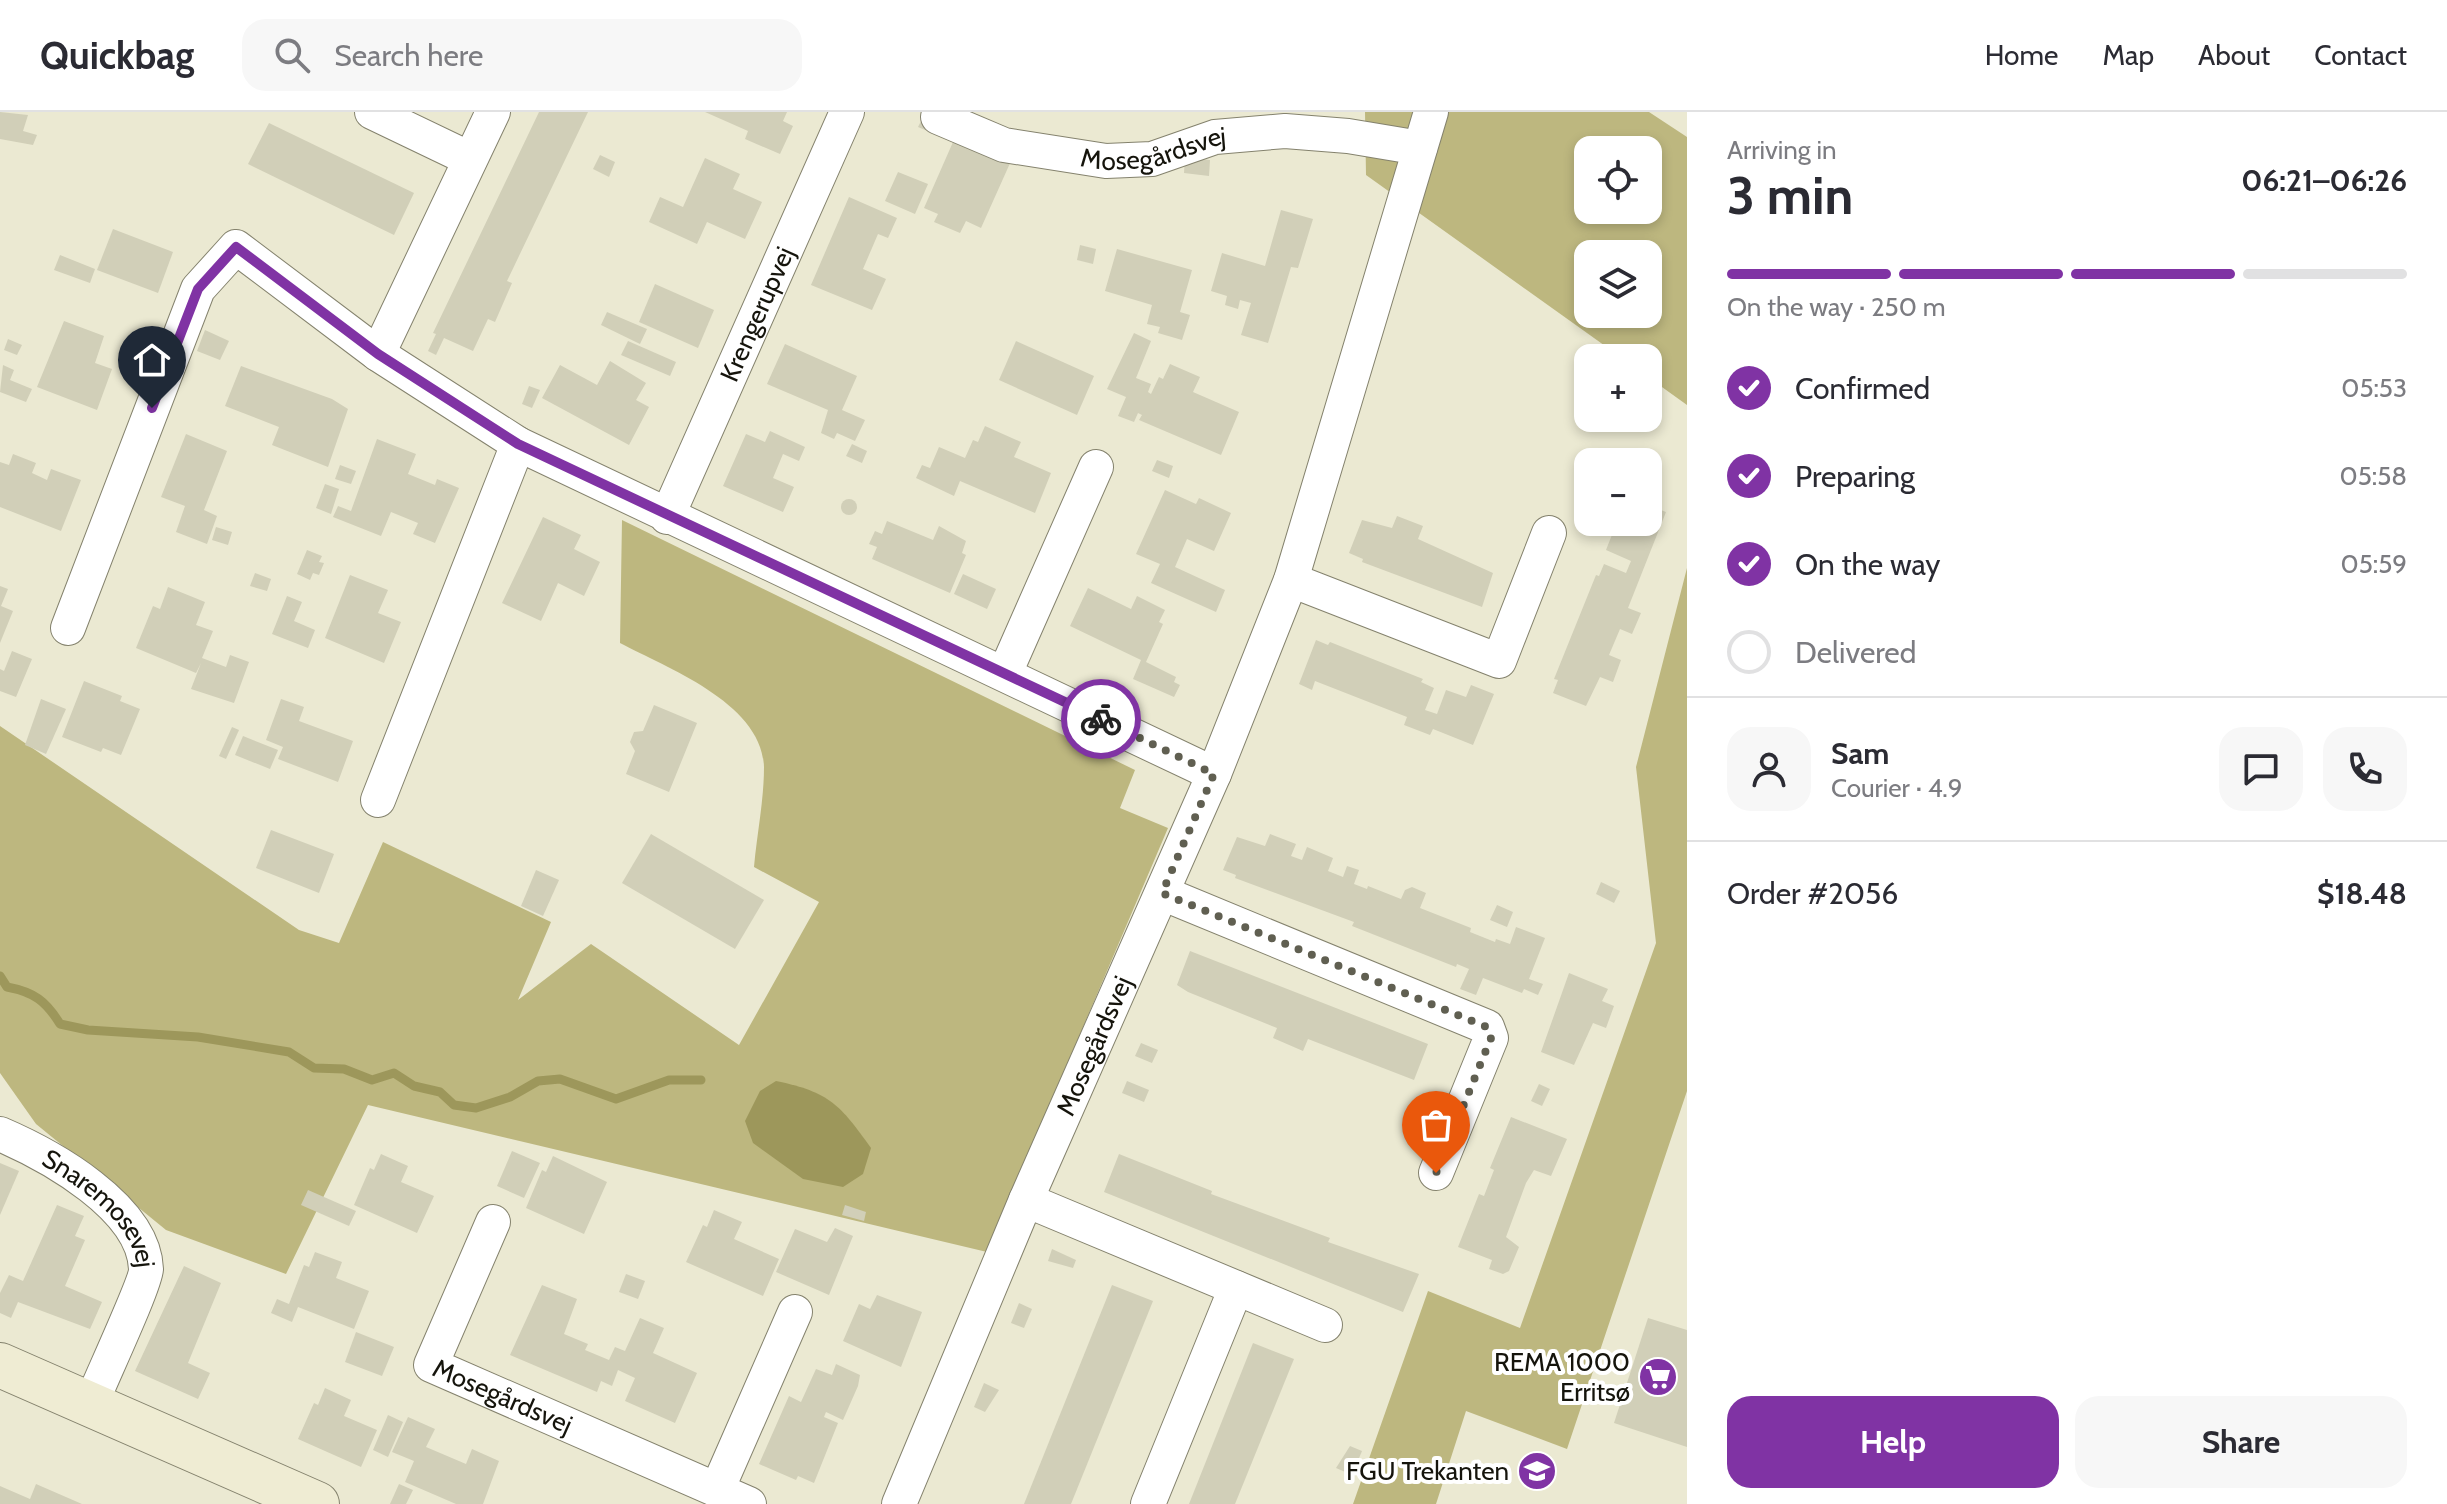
<!DOCTYPE html>
<meta charset="utf-8">
<style>
:root{--surface:#fff;--page:#f7f7f7;--text:#2b2b33;--muted:#7c7c81;--line:#e1e1e2;--accent:#8033a4}
body{margin:0;font-family:Cabin,sans-serif;background:var(--page);color:var(--text);height:100vh;display:flex;flex-direction:column;font-size:30px;white-space:nowrap}
*{box-sizing:border-box;margin:0}
p{font-size:26px;color:var(--muted)}
.icon{flex:none;width:44px;height:44px;fill:none;stroke:currentColor;stroke-width:2;stroke-linecap:round;stroke-linejoin:round}
.map{position:relative;flex:1;overflow:hidden}
.panel{display:flex;flex-direction:column;background:var(--surface);width:760px}
.panel>*{flex:none}
.tools{position:absolute;left:1574px;top:24px;display:grid;gap:16px}
.tools a{display:grid;place-items:center;width:88px;height:88px;border-radius:16px;background:var(--surface);box-shadow:0 4px 12px #0003;font-size:40px}
.pin{position:absolute;display:grid;place-items:center;width:68px;height:68px;color:#fff;margin:-82px -34px;border-radius:50% 50% 50% 0;rotate:-45deg;box-shadow:0 0 8px #0007}
.pin .icon{rotate:45deg}
.courier{position:absolute;display:grid;place-items:center;width:80px;height:80px;margin:-40px;border:6px solid #8033a4;border-radius:50%;background:#fff;color:#222;box-shadow:0 2px 10px #0007}
.overview em{font-style:normal;font-weight:800}
.overview div{display:flex;flex-direction:column-reverse}
.overview{display:flex;align-items:center;justify-content:space-between;height:136px;padding:0 40px}
h1{font-size:52px;font-weight:800;line-height:60px}
.bar{display:grid;grid-template-columns:repeat(4,1fr);gap:12px 8px;align-content:center;height:96px;padding:0 40px}
.bar i{height:10px;border-radius:6px;background:var(--line)}
.bar .selected{background:var(--accent)}
.bar p{grid-column:span 4}
.line{display:flex;align-items:center;gap:20px;padding:0 40px;border-top:2px solid var(--line)}
.line div{flex:1}
.round{display:grid;place-items:center;flex:none;width:84px;height:84px;border-radius:24px;background:var(--page)}
ol{padding:0 40px;list-style:none}
li{display:flex;align-items:center;gap:24px;height:88px}
li p{margin-inline-start:auto}
li .icon{padding:8px;border-radius:50%;background:var(--accent);color:#fff;stroke-width:4}
li:last-child{color:var(--muted)}
li i{width:44px;height:44px;border:4px solid var(--line);border-radius:50%}
.action{display:flex;gap:16px;margin-top:auto;padding:16px 40px}
.action a{flex:1;height:92px;border-radius:24px;background:var(--accent);color:#fff;font-size:32px;font-weight:800;line-height:92px;text-align:center}
.action a+a{background:var(--page);color:var(--text)}
header{display:flex;align-items:center;gap:48px;box-sizing:border-box;height:112px;padding:0 40px;background:var(--surface);border-bottom:2px solid var(--line)}
header strong{font-size:38px}
nav{display:flex;gap:44px;margin-inline-start:auto;font-size:28px}
.search{width:560px;height:72px;background:var(--page);display:flex;align-items:center;gap:20px;box-sizing:border-box;padding:0 28px;border-radius:24px;color:var(--muted);font-size:30px}
main{display:flex;flex:1;min-height:0}
.map>svg:first-child{display:block}
.green{fill:#bdb77f;fill-rule:evenodd}
.water{fill:#9d975b}
.lines{fill:none;stroke-linecap:round;stroke-linejoin:round}
.stream{stroke:#9d975b;stroke-width:9}
.building{fill:#d1cfb8}
.street-casing{stroke:#84826d;stroke-width:36}
.secondary-casing{stroke:#84826d;stroke-width:46}
.street{stroke:#fff;stroke-width:34}
.secondary{stroke:#efecd3;stroke-width:44}
.done{stroke:#605f51;stroke-width:8;stroke-dasharray:0 14.4}
.route{stroke:#8033a4;stroke-width:10}
.labels{text-anchor:middle;stroke-width:8;stroke-linejoin:round;paint-order:stroke}
.street-label{font-size:26px;fill:#15140c;stroke:#fff}
.poi-label{font-size:26px;fill:#15140c;stroke:#fff;text-anchor:end}
</style>
<header>
<strong>Quickbag</strong>
<div class="search"><svg class="icon" aria-label="search" viewBox="0 0 24 24"><circle cx="10" cy="10" r="6"/><path d="M15 15l6 6"/></svg>Search here</div>
<nav><a>Home</a><a>Map</a><a>About</a><a>Contact</a></nav>
</header>
<main>
<div class="map">
<svg width="1687" height="1392" viewBox="0 0 1687 1392">
<rect width="100%" height="100%" fill="#ebe9d2"/>
<g class="green">
<path d="M1365,0H1649L1687,25V293L1648,265V246H1622L1366,63ZM1588,38H1648V98H1588ZM1588,142H1648V202H1588Z"/>
<path d="M622,408L1135,658L1120,696L1168,716L987,1140L368,993L286,1162L166,1118L36,1012L0,961V614L299,818L339,831L383,730L551,810L518,888L591,832L739,933L819,790L754,755C757,722 764,688 764,655C762,591 667,556 620,531Z"/>
<polygon points="1687,456 1687,979 1567,1337 1466,1299 1436,1392 1353,1392 1428,1179 1520,1216 1656,831 1636,655"/>
</g>
<path class="water" d="M776,969C830,980 840,993 871,1036L863,1062L843,1075L803,1067L753,1031L745,1009L760,979Z"/>
<g class="lines">
<path class="stream" d="M0,864L7,875C34,880 46,889 60,912L88,918L198,925L289,940L314,956L344,957L372,968L394,961L414,974L440,980L454,993L476,996L510,985L538,969L560,967L616,987L669,968H701"/>
</g>
<g class="building">
<polygon points="0,0 28,3 23,19 37,23 33,33 0,27"/>
<polygon points="539,0 588,0 507,169 512,171 495,210 488,207 473,239 444,226 436,243 428,239 436,222 433,221"/>
<polygon points="705,0 787,0 783,9 793,14 780,42 745,27 748,19"/>
<polygon points="925,1 1011,49 981,116 966,109 960,121 934,110 938,102 924,96 953,30 918,15"/>
<polygon points="269,11 414,81 394,123 248,52"/>
<polygon points="600,43 615,50 609,65 593,57"/>
<polygon points="1185,45 1210,48 1209,64 1184,61"/>
<polygon points="705,46 740,62 733,77 762,90 745,127 707,110 697,132 649,110 660,85 683,95"/>
<polygon points="898,60 928,72 915,102 885,89"/>
<polygon points="849,85 897,106 888,126 878,122 863,157 886,167 872,198 811,173"/>
<polygon points="1281,98 1313,107 1298,156 1291,155 1268,231 1241,223 1251,191 1240,188 1238,197 1225,193 1227,184 1211,179 1222,141 1265,154"/>
<polygon points="113,117 173,140 158,181 97,158"/>
<polygon points="1080,133 1096,137 1093,152 1077,148"/>
<polygon points="1117,137 1192,158 1180,200 1190,203 1182,228 1158,221 1160,215 1147,212 1152,193 1105,179"/>
<polygon points="60,143 95,157 90,171 54,158"/>
<polygon points="655,172 714,198 698,236 639,210"/>
<polygon points="607,200 647,217 640,232 601,213"/>
<polygon points="64,209 104,224 95,251 112,257 97,298 37,275"/>
<polygon points="205,218 229,229 220,248 197,239"/>
<polygon points="1134,221 1151,229 1136,266 1151,272 1148,280 1151,282 1159,265 1163,267 1170,252 1200,265 1193,280 1239,300 1221,343 1139,308 1142,303 1138,301 1134,310 1118,304 1126,285 1107,277"/>
<polygon points="8,227 22,233 17,243 4,238"/>
<polygon points="628,229 676,250 670,264 621,243"/>
<polygon points="1016,229 1094,264 1077,303 999,268"/>
<polygon points="785,232 857,264 842,298 865,308 855,329 837,321 834,327 821,321 828,298 767,272"/>
<polygon points="610,249 646,271 636,288 649,295 629,333 542,286 560,253 597,273"/>
<polygon points="3,253 14,258 10,268 32,277 26,290 0,280"/>
<polygon points="241,254 332,287 348,297 328,355 272,333 279,315 225,294"/>
<polygon points="529,274 540,278 532,296 522,292"/>
<polygon points="985,314 1021,330 1014,345 1051,361 1035,401 960,369 954,384 916,366 922,353 930,356 939,335 965,346 973,328 978,330"/>
<polygon points="770,319 805,335 799,349 783,342 773,366 794,375 783,400 723,374 746,322 765,330"/>
<polygon points="186,322 227,339 204,398 217,404 207,432 176,420 185,394 161,385"/>
<polygon points="377,327 416,342 408,362 435,373 437,367 459,376 435,431 413,422 418,411 391,400 381,424 333,405 338,394 351,399"/>
<polygon points="852,332 867,339 862,351 846,344"/>
<polygon points="13,342 36,351 32,361 47,368 51,357 81,368 61,419 0,395 0,350 9,353"/>
<polygon points="1157,348 1173,354 1169,366 1152,359"/>
<polygon points="340,353 356,359 351,372 335,367"/>
<polygon points="325,372 339,377 331,402 316,396"/>
<polygon points="1165,378 1196,392 1199,386 1231,401 1214,439 1187,427 1175,455 1225,478 1216,500 1151,471 1160,452 1136,442"/>
<circle cx="849" cy="395" r="8"/>
<polygon points="1648,393 1666,400 1628,496 1641,501 1632,522 1620,517 1609,543 1621,548 1613,570 1600,565 1586,594 1553,581 1558,568 1554,567 1596,463 1599,464 1604,452 1626,461 1631,449 1606,438 1617,410 1648,410"/>
<polygon points="1397,404 1423,414 1418,427 1493,461 1482,495 1362,450 1363,447 1349,441 1362,408 1392,416"/>
<polygon points="543,405 581,423 574,437 600,450 584,484 558,471 541,509 502,491"/>
<polygon points="887,409 933,428 939,414 966,429 962,441 966,443 950,481 872,447 877,435 869,432 875,419 882,422"/>
<polygon points="216,415 232,420 228,433 212,428"/>
<polygon points="307,438 322,444 319,450 324,451 319,463 313,461 310,468 297,462"/>
<polygon points="255,461 271,467 267,479 250,474"/>
<polygon points="963,462 996,477 987,497 954,482"/>
<polygon points="350,463 388,478 378,501 401,510 384,551 325,526"/>
<polygon points="0,474 8,477 1,494 13,499 0,531"/>
<polygon points="168,475 205,490 196,513 213,519 202,546 226,555 230,543 249,550 234,591 191,577 201,551 196,561 136,536 153,494 160,497"/>
<polygon points="1088,476 1131,497 1137,484 1165,498 1159,510 1163,512 1146,550 1176,565 1174,570 1180,573 1174,585 1133,567 1141,548 1070,514"/>
<polygon points="287,484 302,490 294,509 315,518 308,536 272,522"/>
<polygon points="1316,528 1328,533 1330,530 1423,567 1421,570 1434,576 1425,598 1437,602 1446,578 1466,585 1471,573 1494,582 1473,633 1433,617 1430,623 1404,613 1407,605 1315,569 1312,578 1299,572"/>
<polygon points="12,539 32,547 16,585 0,579 0,557 4,559"/>
<polygon points="84,569 122,584 120,589 140,597 121,643 103,636 101,640 62,625"/>
<polygon points="41,587 66,597 46,642 25,633"/>
<polygon points="281,587 304,595 299,609 353,629 338,670 278,647 283,635 266,628"/>
<polygon points="654,593 697,611 669,680 626,662 635,639 630,630 634,620 643,619"/>
<polygon points="232,615 239,618 226,647 219,644"/>
<polygon points="243,624 278,638 270,657 235,643"/>
<polygon points="271,718 334,742 319,781 256,756"/>
<polygon points="651,722 764,788 735,837 622,771"/>
<polygon points="1270,722 1296,732 1291,744 1302,748 1307,735 1333,746 1328,759 1343,765 1347,754 1359,758 1354,772 1367,777 1368,774 1401,787 1405,778 1412,775 1426,781 1420,796 1471,816 1470,820 1495,830 1496,827 1510,832 1516,815 1545,826 1529,867 1543,872 1538,883 1524,877 1522,881 1483,866 1476,883 1460,877 1469,857 1457,852 1456,855 1352,814 1354,810 1235,766 1236,763 1223,758 1237,725 1265,734"/>
<polygon points="536,758 559,768 543,804 521,794"/>
<polygon points="1601,770 1620,779 1614,791 1596,782"/>
<polygon points="1497,793 1513,800 1507,815 1490,808"/>
<polygon points="1190,839 1428,932 1414,968 1308,927 1303,939 1273,926 1277,916 1188,880 1177,873"/>
<polygon points="1569,861 1608,877 1602,889 1614,894 1606,916 1593,911 1574,953 1541,940"/>
<polygon points="1141,931 1158,938 1152,951 1135,944"/>
<polygon points="1127,969 1149,978 1144,990 1122,981"/>
<polygon points="1539,972 1550,977 1542,994 1531,989"/>
<polygon points="1511,1005 1567,1027 1551,1064 1534,1058 1526,1071 1506,1125 1519,1135 1509,1159 1503,1162 1489,1157 1492,1148 1458,1135 1479,1082 1484,1084 1494,1058 1490,1056"/>
<polygon points="512,1039 540,1051 524,1086 497,1074"/>
<polygon points="381,1042 408,1054 401,1070 434,1084 417,1121 354,1093 370,1056 374,1058"/>
<polygon points="1119,1042 1212,1079 1211,1082 1330,1126 1328,1130 1419,1162 1403,1200 1104,1080"/>
<polygon points="553,1044 607,1070 584,1122 526,1096 542,1058 546,1060"/>
<polygon points="0,1051 19,1059 0,1103"/>
<polygon points="308,1078 356,1099 349,1114 301,1093"/>
<polygon points="57,1093 84,1104 75,1124 85,1128 65,1174 102,1190 90,1217 18,1190 11,1206 0,1201 0,1181 9,1163 23,1169"/>
<polygon points="845,1093 866,1100 864,1109 842,1103"/>
<polygon points="714,1098 742,1110 734,1127 779,1147 763,1184 686,1150 703,1113 707,1115"/>
<polygon points="835,1116 853,1124 829,1183 776,1160 795,1117 827,1130"/>
<polygon points="1052,1137 1076,1148 1073,1156 1048,1149"/>
<polygon points="315,1140 342,1150 336,1166 369,1179 354,1217 298,1195 292,1210 271,1201 277,1187 289,1192 304,1153 309,1155"/>
<polygon points="184,1154 221,1171 188,1251 210,1261 198,1287 135,1259"/>
<polygon points="626,1162 645,1169 638,1187 619,1180"/>
<polygon points="542,1173 577,1187 564,1222 588,1232 585,1238 609,1248 615,1235 625,1239 640,1206 664,1216 653,1241 697,1261 675,1311 625,1289 635,1266 618,1258 612,1274 601,1269 597,1280 510,1243"/>
<polygon points="1112,1173 1153,1189 1071,1392 1024,1392"/>
<polygon points="877,1183 922,1200 901,1255 843,1229 859,1192 870,1197"/>
<polygon points="1019,1191 1032,1197 1024,1216 1011,1211"/>
<polygon points="1648,1206 1687,1218 1687,1335 1614,1311"/>
<polygon points="356,1220 394,1235 382,1264 345,1250"/>
<polygon points="1253,1231 1294,1247 1235,1392 1189,1392"/>
<polygon points="836,1252 860,1263 858,1274 843,1308 826,1300 824,1305 838,1311 814,1371 798,1364 796,1368 759,1352 789,1284 801,1290 816,1257 832,1263"/>
<polygon points="984,1271 999,1278 985,1300 974,1295"/>
<polygon points="325,1276 351,1288 344,1304 377,1318 361,1355 298,1327 314,1291 318,1293"/>
<polygon points="388,1303 403,1310 388,1345 373,1338"/>
<polygon points="408,1305 435,1317 426,1335 466,1352 472,1337 499,1349 483,1392 456,1392 405,1370 414,1349 392,1340"/>
<polygon points="1350,1334 1362,1339 1352,1363 1336,1356"/>
<polygon points="36,1372 82,1392 0,1392 0,1374 30,1387"/>
<polygon points="399,1372 413,1378 406,1392 390,1392"/>
</g>
<g class="lines">
<g class="street-casing">
<g id="street">
<polyline points="372,0 470,47"/>
<path id="s1" d="M938,5L1004,33L1106,49L1152,47L1215,25L1285,19L1348,24L1420,36"/>
<polyline points="378,242 493,0"/>
<path id="s2" d="M667,405L847,0"/>
<polyline points="1291,468 1499,549 1549,421"/>
<polyline points="68,516 198,177 236,135 378,242 518,332 1214,662"/>
<polyline points="1005,561 1096,355"/>
<polyline points="378,688 518,332"/>
<polyline points="1162,781 1487,915 1491,926 1436,1061"/>
<path id="s3" d="M0,1022C49,1043 144,1095 146,1157C146,1171 99,1271 91,1292"/>
<polyline points="1026,1088 1325,1213"/>
<path id="s4" d="M493,1110L431,1253L749,1392"/>
<polyline points="717,1378 795,1200"/>
<path id="s5" d="M899,1392L1026,1088L1214,662L1291,468L1431,0"/>
<polyline points="1148,1392 1236,1176"/>
</g>
</g>
<g class="secondary-casing">
<polyline id="secondary" points="0,1253 317,1392"/>
</g>
<use href="#street" class="street"/>
<use href="#secondary" class="secondary"/>
</g>
<g class="lines">
<polyline class="done" points="1101,607 1214,662 1162,781 1487,915 1491,926 1436,1061"/>
<polyline class="route" points="152,296 198,177 236,135 378,242 518,332 1101,607"/>
</g>
<defs>
<g id="supermarket-disc" transform="scale(2)"><circle r="9.5" fill="#8033a4" stroke="#fff"/><path d="M-6-5.5h2.5l.6 2H6L4.5 2H-2.5L-4.4-4H-6ZM-1.5 3.2a1.3 1.3 0 1 0 .1 0ZM3 3.2a1.3 1.3 0 1 0 .1 0Z" fill="#fff"/></g>
<g id="school-disc" transform="scale(2)"><circle r="9.5" fill="#8033a4" stroke="#fff"/><path d="M0-5L7-2L0 1L-7-2ZM-4 1L0 2.5L4 1V4Q0 6-4 4Z" fill="#fff"/></g>
</defs>
<g fill-rule="evenodd">
<use href="#supermarket-disc" x="1658" y="1265"/>
<use href="#school-disc" x="1537" y="1359"/>
</g>
<g class="labels">
<g class="street-label">
<text dy="9" stroke="none"><textPath href="#s1" startOffset="224">Mosegårdsvej</textPath></text>
<text dy="9" stroke="none"><textPath href="#s2" startOffset="222">Krengerupvej</textPath></text>
<text dy="9" stroke="none"><textPath href="#s5" startOffset="498">Mosegårdsvej</textPath></text>
<text dy="9" stroke="none"><textPath href="#s3" startOffset="128">Snaremosevej</textPath></text>
<text dy="9" stroke="none"><textPath href="#s4" startOffset="234">Mosegårdsvej</textPath></text>
</g>
<g class="poi-label">
<text x="1630" y="1259">REMA 1000<tspan x="1630" dy="30">Erritsø</tspan></text>
<text x="1509" y="1368">FGU Trekanten</text>
</g>
</g>
</svg>
<div class="tools">
<a><svg class="icon" aria-label="locate" viewBox="0 0 24 24"><circle cx="12" cy="12" r="6"/><path d="M12 2v4M12 18v4M2 12h4M18 12h4"/></svg></a>
<a><svg class="icon" aria-label="layers" viewBox="0 0 24 24"><path d="M12 4l9 5-9 5-9-5zM3 14l9 5 9-5"/></svg></a>
<a>+</a>
<a>−</a>
</div>
<div class="pin" style="left:1436px;top:1061px;background:#ea580c"><svg class="icon" aria-label="bag" viewBox="0 0 24 24"><path d="M5 8h14l-1 12H6zM9 8a3 3 0 0 1 6 0"/></svg></div>
<div class="pin" style="left:152px;top:296px;background:#1f2937"><svg class="icon" aria-label="home" viewBox="0 0 24 24"><path d="M3 11l9-7 9 7M6 9v11h12V9"/></svg></div>
<div class="courier" style="left:1101px;top:607px"><svg class="icon" aria-label="bike" viewBox="0 0 24 24"><circle cx="6" cy="16" r="4"/><circle cx="18" cy="16" r="4"/><path d="M6 16l4-8h5l3 8M10 8l3 8H6M13 5h3"/></svg></div>
</div>
<section class="panel">
<div class="overview"><div><h1>3 min</h1><p>Arriving in</p></div><em>06:21–06:26</em></div>
<div class="bar"><i class="selected"></i><i class="selected"></i><i class="selected"></i><i></i><p>On the way · 250 m</p></div>
<ol>
<li><svg class="icon" aria-label="check" viewBox="0 0 24 24"><path d="M5 12l5 5 9-10"/></svg>Confirmed<p>05:53</p></li>
<li><svg class="icon" aria-label="check" viewBox="0 0 24 24"><path d="M5 12l5 5 9-10"/></svg>Preparing<p>05:58</p></li>
<li><svg class="icon" aria-label="check" viewBox="0 0 24 24"><path d="M5 12l5 5 9-10"/></svg>On the way<p>05:59</p></li>
<li><i></i>Delivered</li>
</ol>
<div class="line" style="height:144px"><a class="round"><svg class="icon" aria-label="person" viewBox="0 0 24 24"><circle cx="12" cy="8" r="4"/><path d="M4 21q1-7 8-7t8 7"/></svg></a><div><b>Sam</b><p>Courier · 4.9</p></div><a class="round"><svg class="icon" aria-label="chat" viewBox="0 0 24 24"><path d="M4 5h16v11H9l-5 4z"/></svg></a><a class="round"><svg class="icon" aria-label="phone" viewBox="0 0 24 24"><path d="M5 4h4l2 5-3 2q2 4 5 5l2-3 5 2v4C11 20 4 13 5 4z"/></svg></a></div>
<div class="line" style="height:104px"><div>Order #2056</div><b>$18.48</b></div>
<div class="action"><a>Help</a><a>Share</a></div>
</section>
</main>
